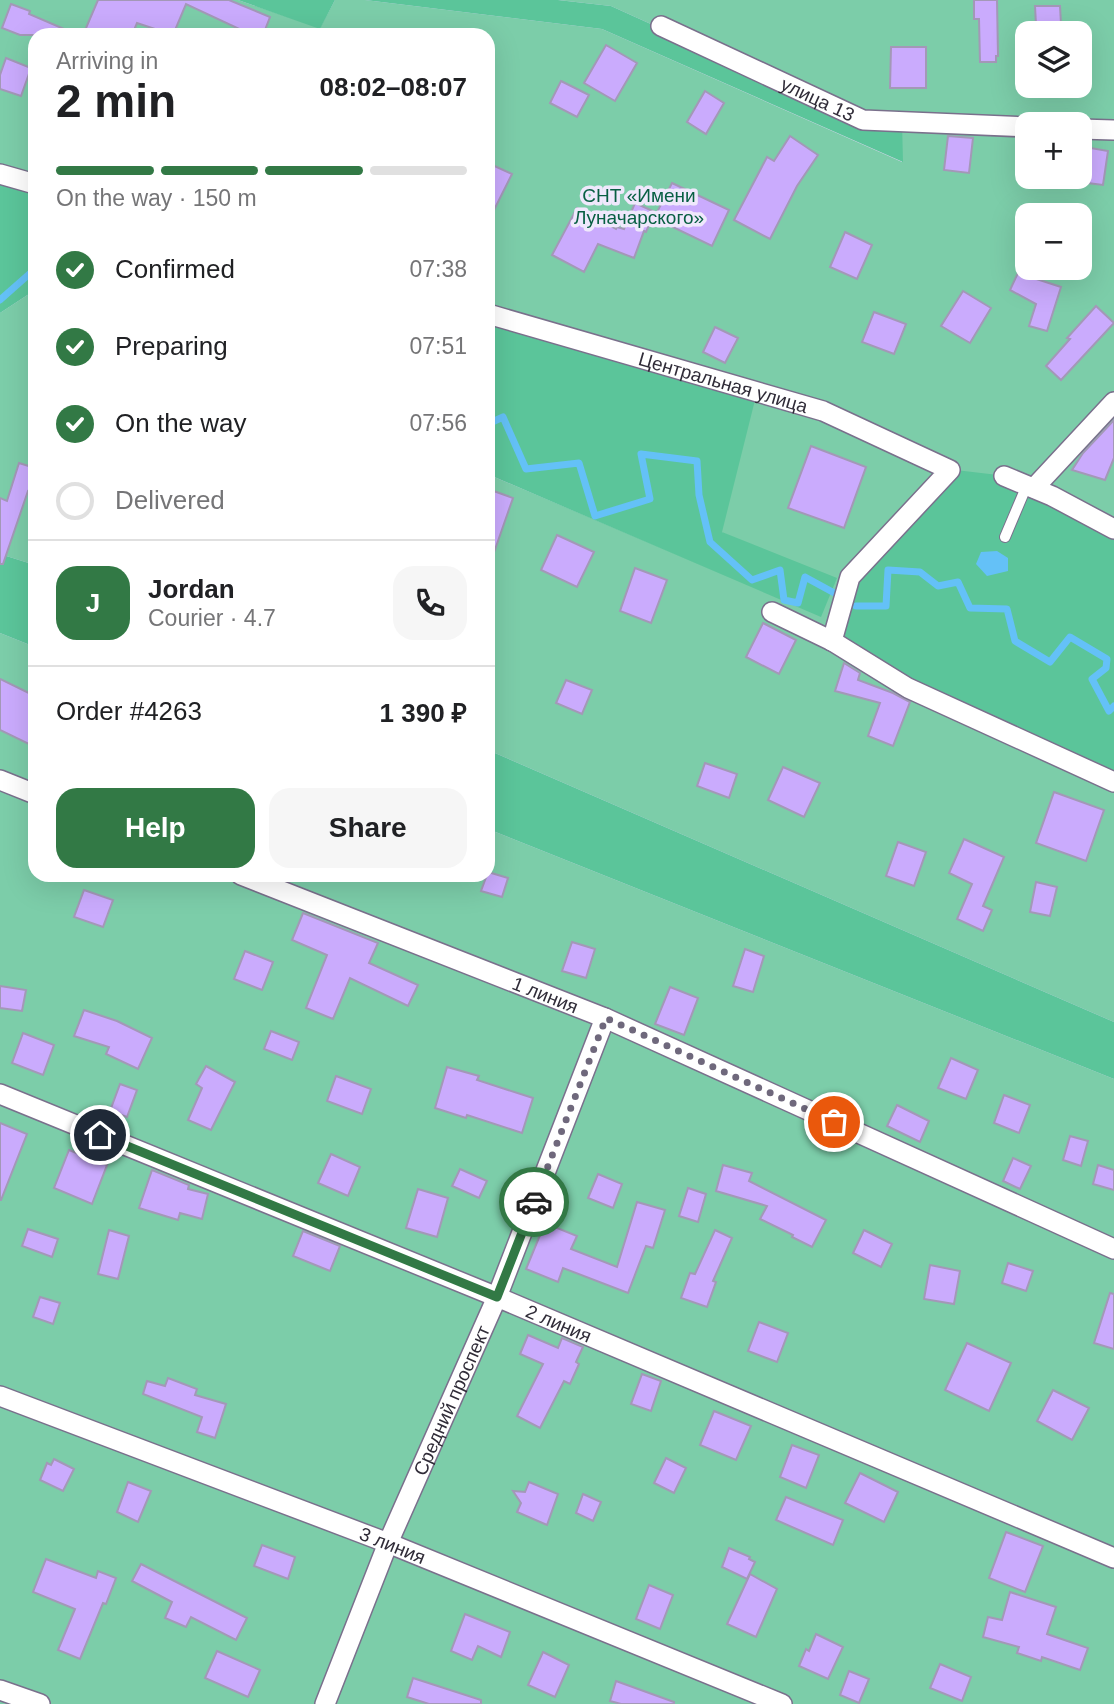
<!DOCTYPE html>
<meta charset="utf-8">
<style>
:root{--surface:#fff;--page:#f6f6f6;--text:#202124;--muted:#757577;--line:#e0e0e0;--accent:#327945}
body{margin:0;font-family:Arial,sans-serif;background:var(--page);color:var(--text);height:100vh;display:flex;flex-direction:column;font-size:26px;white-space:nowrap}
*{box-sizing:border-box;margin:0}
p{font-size:23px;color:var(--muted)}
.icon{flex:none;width:38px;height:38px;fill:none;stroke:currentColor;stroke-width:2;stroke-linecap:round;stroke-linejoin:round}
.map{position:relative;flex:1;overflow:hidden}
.details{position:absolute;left:28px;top:28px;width:467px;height:854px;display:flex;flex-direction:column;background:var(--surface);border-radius:21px;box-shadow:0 7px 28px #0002}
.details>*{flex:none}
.tools{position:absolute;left:1015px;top:21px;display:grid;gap:14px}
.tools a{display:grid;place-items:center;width:77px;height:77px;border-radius:14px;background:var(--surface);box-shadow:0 7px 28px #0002;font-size:35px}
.pin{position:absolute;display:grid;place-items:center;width:60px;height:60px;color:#fff;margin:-30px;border:4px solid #fff;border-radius:50%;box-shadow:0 2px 7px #0007}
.courier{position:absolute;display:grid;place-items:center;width:70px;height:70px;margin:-35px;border:5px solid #327945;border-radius:50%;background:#fff;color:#222;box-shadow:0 2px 9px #0007}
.overview em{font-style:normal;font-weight:800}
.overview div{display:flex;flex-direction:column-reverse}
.overview{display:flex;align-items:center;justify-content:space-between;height:119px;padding:0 28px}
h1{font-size:46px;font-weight:800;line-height:52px}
.bar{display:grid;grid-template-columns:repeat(4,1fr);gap:10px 7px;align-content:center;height:84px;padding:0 28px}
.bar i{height:9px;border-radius:5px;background:var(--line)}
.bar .current{background:var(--accent)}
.bar p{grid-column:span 4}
.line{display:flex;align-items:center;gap:18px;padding:0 28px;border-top:2px solid var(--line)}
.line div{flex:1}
.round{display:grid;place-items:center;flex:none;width:74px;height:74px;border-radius:21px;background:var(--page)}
ol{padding:0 28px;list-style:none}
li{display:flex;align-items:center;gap:21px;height:77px}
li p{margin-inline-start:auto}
li .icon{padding:7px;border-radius:50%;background:var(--accent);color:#fff;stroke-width:4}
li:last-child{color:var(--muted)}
li i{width:38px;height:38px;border:4px solid var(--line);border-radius:50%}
.primary-button{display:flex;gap:14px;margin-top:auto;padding:14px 28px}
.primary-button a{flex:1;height:80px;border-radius:21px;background:var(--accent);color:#fff;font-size:28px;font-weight:800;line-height:80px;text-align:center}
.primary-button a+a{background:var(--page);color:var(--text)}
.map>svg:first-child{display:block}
.green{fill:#7ccda9;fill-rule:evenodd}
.forest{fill:#5bc59a}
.water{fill:#64c1f7}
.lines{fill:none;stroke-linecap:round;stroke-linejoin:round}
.stream{stroke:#64c1f7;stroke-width:7}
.building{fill:#caabfd;stroke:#a398b7;stroke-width:2}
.lane-casing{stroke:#7a708c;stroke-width:12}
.street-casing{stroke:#7a708c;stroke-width:22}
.lane{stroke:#fff;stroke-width:10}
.street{stroke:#fff;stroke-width:19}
.done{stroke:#6f687c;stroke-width:7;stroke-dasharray:0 12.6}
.route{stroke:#327945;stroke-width:9}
.labels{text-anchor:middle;stroke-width:7;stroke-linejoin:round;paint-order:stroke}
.street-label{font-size:19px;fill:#302c38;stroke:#efe8fc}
.park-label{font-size:19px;fill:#085f43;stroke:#efe8fc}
</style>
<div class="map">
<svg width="1114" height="1704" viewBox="0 0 1114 1704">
<rect width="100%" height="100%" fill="#e4d8f9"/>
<g class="green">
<path d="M0,0H238L320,28L335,0H365L602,29L902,162V122L863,120L611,6L558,0H1114V1022L488,750V476H492L765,592L722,532L488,314V35H35V184L0,174ZM1027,33H1080V86H1027ZM1027,124H1080V177H1027ZM1027,215H1080V268H1027Z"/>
<polygon points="29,294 35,296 35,565 0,554 0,313"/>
<polygon points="0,633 35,647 35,875 488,875 488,829 1114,1079 1114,1704 0,1704"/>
</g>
<g class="forest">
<polygon points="238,0 335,0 320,29"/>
<polygon points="365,0 558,0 611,6 863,120 902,122 903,162 602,29"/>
<polygon points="0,174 35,184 35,296 29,294 0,313"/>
<polygon points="488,314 757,392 722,532 837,578 821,617 492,476 488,476"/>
<polygon points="947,469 998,475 1114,529 1114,782 908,688 834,635 850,577"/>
<polygon points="0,554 35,565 35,647 0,633"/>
<polygon points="488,750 1114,1022 1114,1079 488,829"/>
</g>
<polygon class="water" points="997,551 1008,558 1008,571 987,576 976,564 981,552"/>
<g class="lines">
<g class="stream">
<polyline points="0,300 35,269"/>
<polyline points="488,424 503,417 526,469 579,463 595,516 650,499 641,454 697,461 699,495 710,542 752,580 780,570 784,600 798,603 805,577 838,595"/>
<polyline points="856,606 886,606 888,570 920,572 938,586 958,582 970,608 1007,609 1015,641 1050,662 1070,637 1107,659 1106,668 1092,679 1109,711 1114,706"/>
</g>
</g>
<g class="building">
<polygon points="98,0 229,0 270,17 263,35 252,35 186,4 173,35 137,23 132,35 83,35"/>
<polygon points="974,0 997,0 998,56 996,56 996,62 980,62 979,19 974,19"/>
<polygon points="11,4 30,11 29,14 78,35 20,35 2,28"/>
<polygon points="1035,6 1060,6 1061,24 1036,25"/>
<polygon points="606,45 637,63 615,101 584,83"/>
<polygon points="891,47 926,47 926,88 890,88"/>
<polygon points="6,58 31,68 21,96 0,89 0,75"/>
<polygon points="561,81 589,95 577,117 550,103"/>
<polygon points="705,91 724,103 706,134 687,122"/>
<polygon points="790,136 818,155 797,186 770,239 734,220 767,157 774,161"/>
<polygon points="948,136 973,138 969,173 944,170"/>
<polygon points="1085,147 1108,151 1103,185 1080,182 1080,163 1083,164"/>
<polygon points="488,163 512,174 488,222"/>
<polygon points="672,183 729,210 712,246 654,218"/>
<polygon points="635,203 655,212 646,232 644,231 634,258 598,244 584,272 552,255 577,208 616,229 617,227 624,229"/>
<polygon points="845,232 872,245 857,279 830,267"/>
<polygon points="1018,273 1061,287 1047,331 1029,326 1036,304 1010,290"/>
<polygon points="963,291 991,308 970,343 941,326"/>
<polygon points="1096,306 1114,323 1061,380 1046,366 1070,339 1067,338"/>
<polygon points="874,312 906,324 894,354 862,342"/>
<polygon points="715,327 738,338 725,363 703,352"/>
<polygon points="1114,420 1114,458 1105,480 1072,470 1083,453"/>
<polygon points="811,446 866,467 844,528 788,508"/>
<polygon points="19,463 35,468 35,493 28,491 3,564 0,564 0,498 7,501"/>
<polygon points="488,489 513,498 491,561 488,561"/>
<polygon points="557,535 594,552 577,587 541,570"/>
<polygon points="635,568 667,580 651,623 620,611"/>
<polygon points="763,623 796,640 779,674 746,657"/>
<polygon points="844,663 860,673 858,680 893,693 910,702 893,746 868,736 880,703 835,691"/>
<polygon points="0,679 35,696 35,747 0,730"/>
<polygon points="566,680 592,690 582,714 556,703"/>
<polygon points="705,763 737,774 729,798 697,786"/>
<polygon points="783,767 820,783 804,817 768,800"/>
<polygon points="1054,792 1104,810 1086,861 1036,843"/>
<polygon points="964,839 1004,857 983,906 992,910 983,931 957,919 972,884 949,873"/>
<polygon points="898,842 926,852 914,886 886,876"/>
<polygon points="488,872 508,878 502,897 481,891"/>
<polygon points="1036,882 1057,887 1050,916 1030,912"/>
<polygon points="84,890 113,900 103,927 74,917"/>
<polygon points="303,913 378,943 369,963 418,985 408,1006 350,978 333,1019 306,1008 327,955 292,940"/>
<polygon points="572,942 595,949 586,978 562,971"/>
<polygon points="745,949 764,956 753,992 733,986"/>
<polygon points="245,951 273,962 262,990 234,979"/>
<polygon points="0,986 26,990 22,1011 0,1008"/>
<polygon points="670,987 698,998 684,1035 655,1024"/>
<polygon points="84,1010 117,1021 152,1038 138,1069 106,1054 109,1047 74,1036"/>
<polygon points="271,1031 299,1042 292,1060 264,1049"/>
<polygon points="23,1033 54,1045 43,1075 12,1063"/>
<polygon points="951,1058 978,1070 966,1099 938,1088"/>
<polygon points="206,1066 235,1082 211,1130 188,1120 202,1088 196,1084"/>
<polygon points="447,1067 479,1076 477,1080 533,1098 522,1133 467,1115 466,1118 435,1108"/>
<polygon points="336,1076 371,1089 362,1114 327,1101"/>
<polygon points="120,1084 137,1090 127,1117 110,1111"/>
<polygon points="1004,1095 1030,1105 1019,1133 994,1123"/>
<polygon points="897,1105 929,1121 920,1142 887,1126"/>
<polygon points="0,1123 27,1134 1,1200 0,1200"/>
<polygon points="1070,1136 1088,1141 1081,1166 1063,1160"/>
<polygon points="69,1150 107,1165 92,1204 54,1188"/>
<polygon points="331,1154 360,1167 348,1196 318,1183"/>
<polygon points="1013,1158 1031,1166 1020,1189 1003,1181"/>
<polygon points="723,1165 752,1173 749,1181 826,1220 812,1247 792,1237 793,1235 760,1219 767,1206 716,1191"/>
<polygon points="1098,1165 1114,1170 1114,1190 1093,1184"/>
<polygon points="460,1169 487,1181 479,1198 452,1186"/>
<polygon points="152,1170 189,1185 188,1189 208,1194 202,1219 180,1213 178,1220 139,1208"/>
<polygon points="598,1174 622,1184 613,1208 588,1198"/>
<polygon points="688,1188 706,1194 698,1222 679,1216"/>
<polygon points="418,1189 448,1198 437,1237 406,1228"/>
<polygon points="637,1202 665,1210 653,1248 646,1246 628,1293 563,1268 558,1282 526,1269 545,1223 577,1236 571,1249 617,1267"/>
<polygon points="28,1229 58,1239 52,1257 22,1246"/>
<polygon points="109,1230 129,1236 118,1279 98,1274"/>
<polygon points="715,1230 732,1238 713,1281 716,1282 707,1307 681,1298 690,1273 695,1274"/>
<polygon points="864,1230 892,1244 881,1267 853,1253"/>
<polygon points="303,1231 340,1246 330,1271 293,1256"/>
<polygon points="1008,1263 1033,1271 1026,1291 1002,1283"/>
<polygon points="930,1265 960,1271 954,1304 924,1299"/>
<polygon points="1110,1293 1114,1294 1114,1349 1094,1343"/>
<polygon points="40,1297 60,1303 53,1324 33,1317"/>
<polygon points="759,1322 788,1333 777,1362 748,1351"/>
<polygon points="528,1335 558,1348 562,1338 583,1347 576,1362 579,1364 570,1384 564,1381 540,1428 517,1416 543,1364 520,1354"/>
<polygon points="967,1343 1011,1363 989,1411 945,1390"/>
<polygon points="642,1374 661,1381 651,1411 631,1404"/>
<polygon points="168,1378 197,1389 195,1395 226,1404 215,1438 197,1432 202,1417 143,1394 147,1381 165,1386"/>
<polygon points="1053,1390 1089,1408 1072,1440 1037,1421"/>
<polygon points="714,1411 751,1426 736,1460 700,1445"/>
<polygon points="792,1445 819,1455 806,1488 780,1477"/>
<polygon points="666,1458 686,1468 674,1493 654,1483"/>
<polygon points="54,1459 74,1469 63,1491 40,1480 47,1463 51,1465"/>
<polygon points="860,1473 898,1492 884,1522 845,1503"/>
<polygon points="128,1482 151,1491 138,1522 117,1512"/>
<polygon points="529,1482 558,1494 547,1525 517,1512 521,1503 513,1491 525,1492"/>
<polygon points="583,1494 601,1502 593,1521 576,1513"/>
<polygon points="786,1497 843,1520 833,1545 776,1520"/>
<polygon points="1006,1532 1043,1546 1025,1592 989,1578"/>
<polygon points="262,1545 295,1557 288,1579 254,1566"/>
<polygon points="729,1548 750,1557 749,1559 755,1562 747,1579 722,1567"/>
<polygon points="46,1559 96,1578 98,1571 116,1578 106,1604 103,1603 80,1659 58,1650 75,1609 33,1592"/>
<polygon points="141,1564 247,1618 236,1640 191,1617 186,1627 165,1618 172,1602 132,1581"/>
<polygon points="750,1574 777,1589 756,1637 727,1624"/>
<polygon points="649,1585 673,1595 660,1629 636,1619"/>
<polygon points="1010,1592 1056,1607 1047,1634 1088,1648 1080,1670 1042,1657 1041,1661 1017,1653 1019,1647 983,1637 988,1617 1002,1620"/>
<polygon points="465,1614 510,1632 501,1657 478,1646 472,1660 451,1651"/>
<polygon points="816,1634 843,1647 828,1679 799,1666 806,1649 809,1651"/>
<polygon points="217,1651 260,1670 248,1697 205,1678"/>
<polygon points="543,1652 569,1665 555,1697 528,1685"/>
<polygon points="940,1664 971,1677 962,1701 930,1688"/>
<polygon points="849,1671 869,1679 859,1703 840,1695"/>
<polygon points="413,1678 481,1700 481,1704 429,1704 407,1697"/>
<polygon points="616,1681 674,1702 674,1704 621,1704 610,1701"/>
</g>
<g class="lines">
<g class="lane-casing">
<polyline id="lane" points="1005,537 1027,485"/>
</g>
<g class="street-casing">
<g id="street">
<path id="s1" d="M661,26L863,120L1027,127"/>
<polyline points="1080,129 1114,130"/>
<polyline points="0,174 35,184"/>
<path id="s2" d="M488,314L823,411L950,470L850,577L832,641"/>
<polyline points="1004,476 1052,496 1114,529"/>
<polyline points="1034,488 1114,402"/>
<polyline points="772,612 832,641 908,688 1114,782"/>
<polyline points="0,780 35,794"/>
<path id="s3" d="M241,875L605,1018L1114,1249"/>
<path id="s4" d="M0,1094L497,1297L1114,1558"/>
<path id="s5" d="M0,1396L388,1543L782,1704"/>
<polyline points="0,1690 40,1704"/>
<path id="s6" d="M325,1704L388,1543L497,1297L605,1018"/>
</g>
</g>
<use href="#lane" class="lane"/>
<use href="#street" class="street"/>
</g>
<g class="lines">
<polyline class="done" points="534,1202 606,1018 834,1122"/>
<polyline class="route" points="100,1135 497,1297 534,1202"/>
</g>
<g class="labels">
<g class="street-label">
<text dy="7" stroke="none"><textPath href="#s1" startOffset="173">улица 13</textPath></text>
<text dy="7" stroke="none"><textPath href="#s2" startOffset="245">Центральная улица</textPath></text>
<text dy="7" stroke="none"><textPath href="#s3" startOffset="327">1 линия</textPath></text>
<text dy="7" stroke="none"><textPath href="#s4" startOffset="604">2 линия</textPath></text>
<text dy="7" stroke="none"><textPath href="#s6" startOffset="329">Средний проспект</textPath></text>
<text dy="7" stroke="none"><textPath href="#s5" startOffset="420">3 линия</textPath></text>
</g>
<g class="park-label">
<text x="639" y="202">СНТ «Имени<tspan x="639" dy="22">Луначарского»</tspan></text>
</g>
</g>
</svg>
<div class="tools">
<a><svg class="icon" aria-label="layers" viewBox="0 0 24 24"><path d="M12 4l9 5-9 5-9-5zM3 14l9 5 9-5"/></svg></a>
<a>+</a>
<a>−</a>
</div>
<div class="pin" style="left:834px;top:1122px;background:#ea580c"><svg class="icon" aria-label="bag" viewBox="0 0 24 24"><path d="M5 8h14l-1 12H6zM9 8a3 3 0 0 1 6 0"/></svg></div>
<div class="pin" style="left:100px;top:1135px;background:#1f2937"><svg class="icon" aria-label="home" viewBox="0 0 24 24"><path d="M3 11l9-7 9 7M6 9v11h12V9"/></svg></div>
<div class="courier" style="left:534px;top:1202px"><svg class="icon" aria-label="car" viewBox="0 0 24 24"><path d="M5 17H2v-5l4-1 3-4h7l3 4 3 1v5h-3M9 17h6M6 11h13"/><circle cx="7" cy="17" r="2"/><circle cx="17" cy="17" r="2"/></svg></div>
<section class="details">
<div class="overview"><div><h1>2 min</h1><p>Arriving in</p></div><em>08:02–08:07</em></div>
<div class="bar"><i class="current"></i><i class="current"></i><i class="current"></i><i></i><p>On the way · 150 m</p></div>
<ol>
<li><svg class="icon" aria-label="check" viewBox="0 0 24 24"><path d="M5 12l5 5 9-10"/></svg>Confirmed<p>07:38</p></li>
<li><svg class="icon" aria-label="check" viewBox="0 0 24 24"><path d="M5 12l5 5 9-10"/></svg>Preparing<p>07:51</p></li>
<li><svg class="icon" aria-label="check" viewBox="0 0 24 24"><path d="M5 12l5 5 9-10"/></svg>On the way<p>07:56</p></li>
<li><i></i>Delivered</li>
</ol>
<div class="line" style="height:126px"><b class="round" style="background:var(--accent);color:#fff">J</b><div><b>Jordan</b><p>Courier · 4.7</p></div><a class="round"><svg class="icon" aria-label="phone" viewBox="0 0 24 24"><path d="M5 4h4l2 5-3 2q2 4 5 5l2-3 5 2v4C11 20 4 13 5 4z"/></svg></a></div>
<div class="line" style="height:91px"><div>Order #4263</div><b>1 390 ₽</b></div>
<div class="primary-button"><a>Help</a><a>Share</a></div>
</section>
</div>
